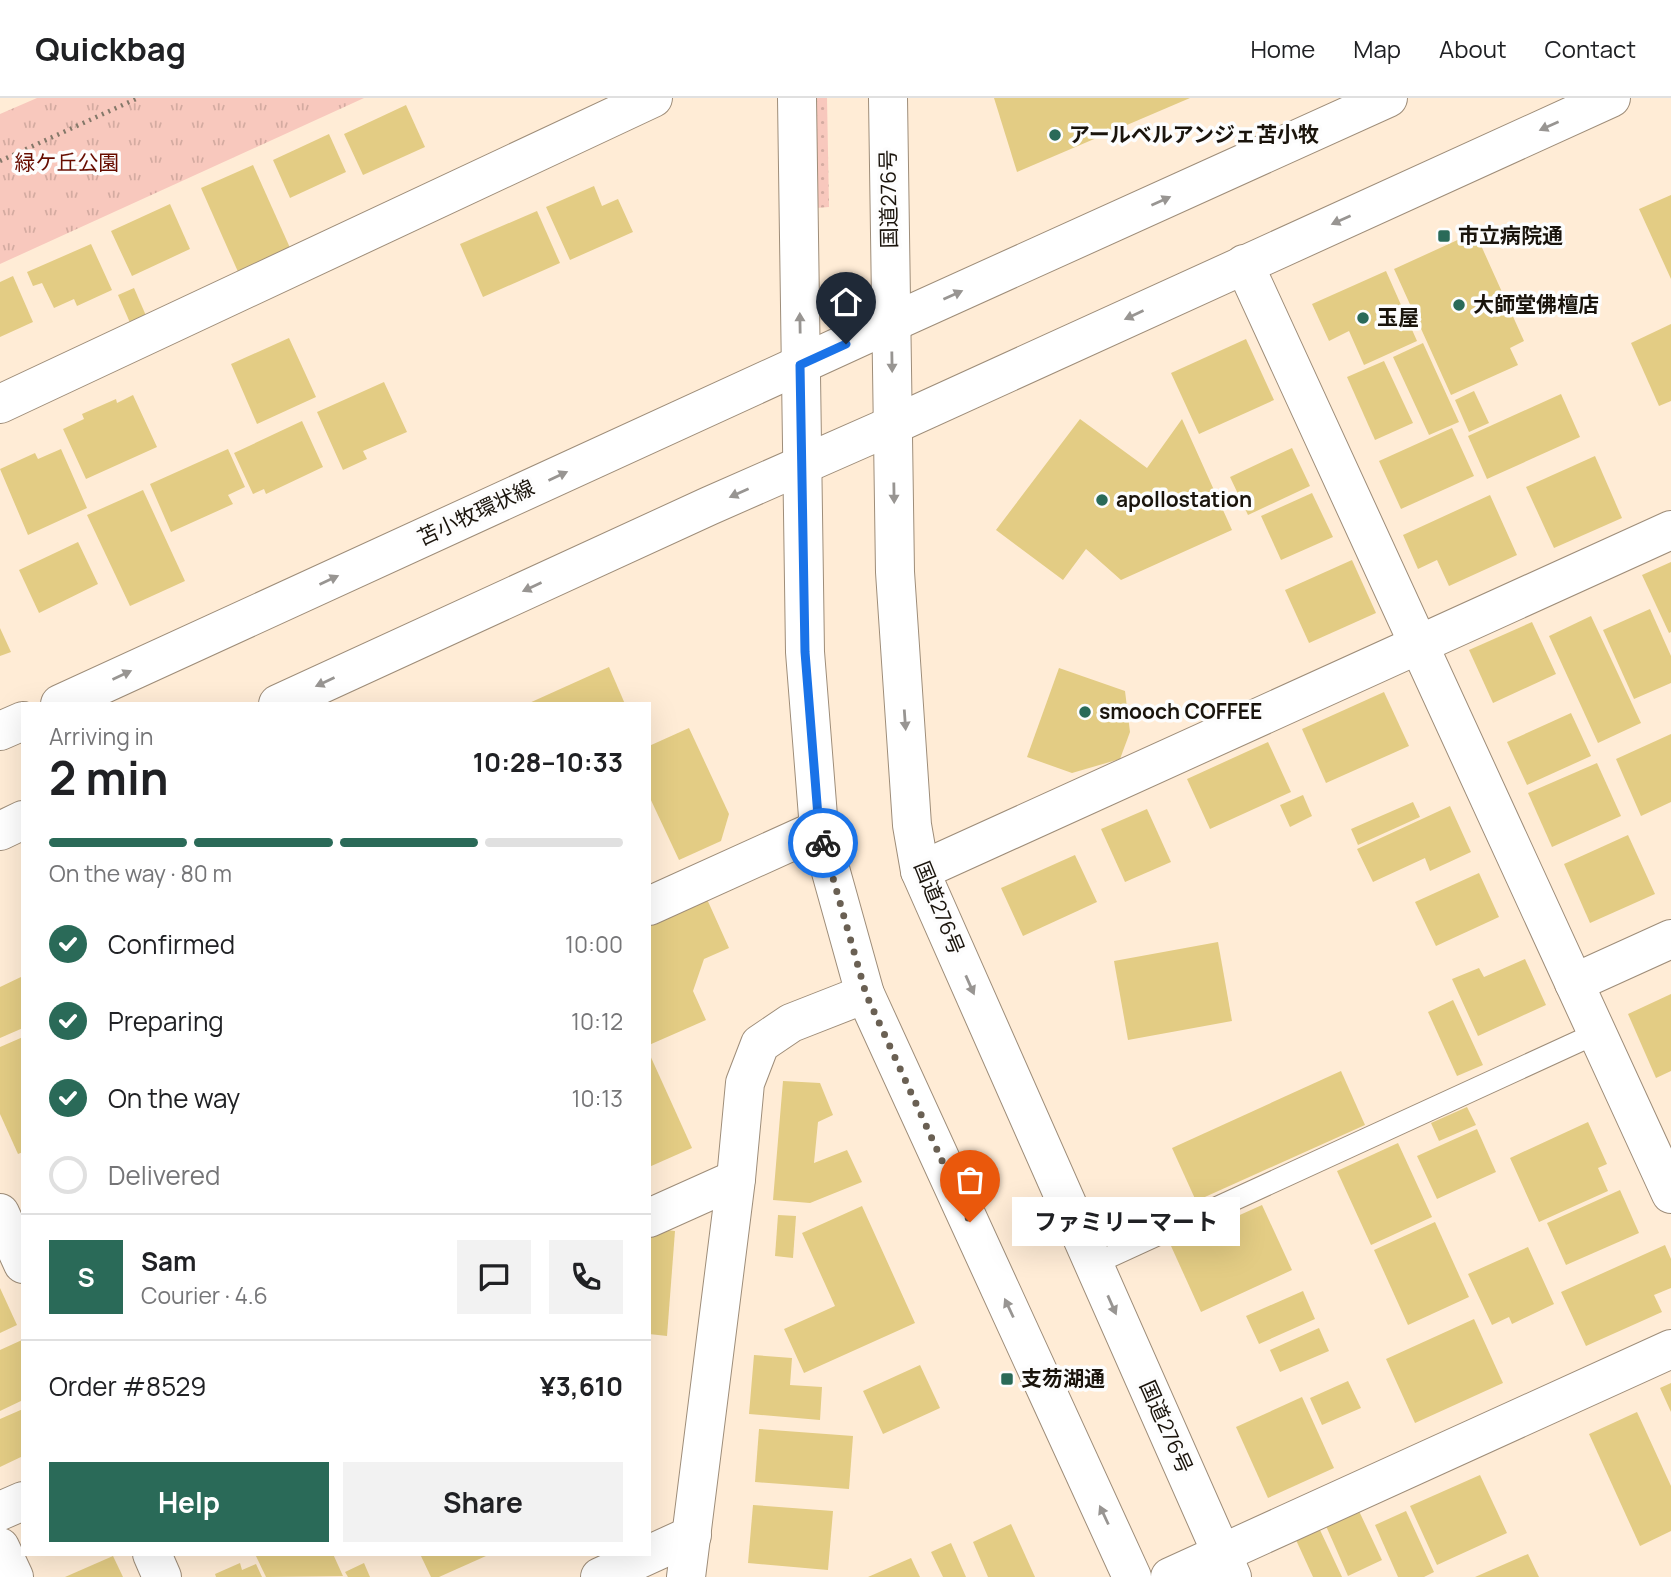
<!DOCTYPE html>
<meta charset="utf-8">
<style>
:root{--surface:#fff;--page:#f2f2f2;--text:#202124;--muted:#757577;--line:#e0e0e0;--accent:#2a6a58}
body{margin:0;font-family:Manrope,"Noto Sans JP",sans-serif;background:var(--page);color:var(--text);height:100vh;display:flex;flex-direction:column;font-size:26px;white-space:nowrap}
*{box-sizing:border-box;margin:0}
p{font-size:23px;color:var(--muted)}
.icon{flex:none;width:38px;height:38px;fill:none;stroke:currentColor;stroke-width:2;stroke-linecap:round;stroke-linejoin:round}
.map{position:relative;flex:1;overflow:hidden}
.side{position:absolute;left:21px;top:604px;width:630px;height:854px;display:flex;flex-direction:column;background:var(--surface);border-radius:0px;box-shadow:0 7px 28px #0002}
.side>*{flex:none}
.pin{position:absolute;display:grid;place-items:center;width:60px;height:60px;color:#fff;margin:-72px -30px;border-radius:50% 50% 50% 0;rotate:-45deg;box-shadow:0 0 7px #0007}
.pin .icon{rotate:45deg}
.courier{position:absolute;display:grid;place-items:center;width:70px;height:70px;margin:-35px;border:5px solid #1a73e8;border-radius:50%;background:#fff;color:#222;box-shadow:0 2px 9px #0007}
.bubble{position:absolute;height:49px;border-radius:0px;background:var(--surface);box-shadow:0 7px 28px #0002;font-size:23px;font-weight:700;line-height:49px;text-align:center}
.summary em{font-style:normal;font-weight:700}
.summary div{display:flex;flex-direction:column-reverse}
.summary{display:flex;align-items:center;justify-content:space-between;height:119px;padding:0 28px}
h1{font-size:46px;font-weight:700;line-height:52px}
.bar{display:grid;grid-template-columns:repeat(4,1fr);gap:10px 7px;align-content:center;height:84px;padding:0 28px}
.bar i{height:9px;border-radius:5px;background:var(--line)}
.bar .on{background:var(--accent)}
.bar p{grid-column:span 4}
.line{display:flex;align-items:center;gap:18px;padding:0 28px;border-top:2px solid var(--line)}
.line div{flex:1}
.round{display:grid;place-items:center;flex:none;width:74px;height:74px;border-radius:0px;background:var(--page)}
ol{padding:0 28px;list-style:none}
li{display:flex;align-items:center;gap:21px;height:77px}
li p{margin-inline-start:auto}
li .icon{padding:7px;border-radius:50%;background:var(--accent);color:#fff;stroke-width:4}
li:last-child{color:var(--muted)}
li i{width:38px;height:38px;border:4px solid var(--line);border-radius:50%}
.cta{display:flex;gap:14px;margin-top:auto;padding:14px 28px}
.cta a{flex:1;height:80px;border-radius:0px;background:var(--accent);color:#fff;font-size:28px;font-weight:700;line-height:80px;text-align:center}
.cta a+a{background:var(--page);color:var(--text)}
header{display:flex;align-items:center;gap:42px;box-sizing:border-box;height:98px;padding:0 35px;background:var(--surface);border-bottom:2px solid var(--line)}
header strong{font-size:33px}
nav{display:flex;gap:38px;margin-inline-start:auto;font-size:24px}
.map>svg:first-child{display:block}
.grass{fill:url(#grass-dots)}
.park{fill:url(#park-tufts)}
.building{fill:#e3cc84}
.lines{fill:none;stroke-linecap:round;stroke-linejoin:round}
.service-casing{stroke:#9e8d79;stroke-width:23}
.minor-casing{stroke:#9e8d79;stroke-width:40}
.tertiary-casing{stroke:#9e8d79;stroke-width:40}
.secondary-casing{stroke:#9e8d79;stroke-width:40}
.trunk-casing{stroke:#9e8d79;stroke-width:40}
.path{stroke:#847869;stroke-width:4.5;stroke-dasharray:2 5;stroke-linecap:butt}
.service{stroke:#fff;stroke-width:21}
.minor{stroke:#fff;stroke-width:38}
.tertiary{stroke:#fff;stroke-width:38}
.secondary{stroke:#fff;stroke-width:38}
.trunk{stroke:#fff;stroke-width:38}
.oneway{fill:#989592}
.done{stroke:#6a6053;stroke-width:7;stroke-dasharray:0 12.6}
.route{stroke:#1a73e8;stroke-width:9}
.poi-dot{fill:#2a6a58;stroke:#fdfdfd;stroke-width:2.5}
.labels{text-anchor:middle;stroke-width:7;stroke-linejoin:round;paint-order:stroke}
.poi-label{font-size:21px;font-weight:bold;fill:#1a140c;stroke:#fdfdfd;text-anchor:start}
.park-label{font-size:21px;fill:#670d00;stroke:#fdfdfd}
.street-label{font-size:21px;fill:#1a140c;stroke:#fdfdfd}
</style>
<header>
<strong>Quickbag</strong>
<nav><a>Home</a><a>Map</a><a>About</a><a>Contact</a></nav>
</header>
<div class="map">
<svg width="1671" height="1479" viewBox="0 0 1671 1479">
<defs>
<pattern id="grass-dots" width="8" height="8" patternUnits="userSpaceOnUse" patternTransform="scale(1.75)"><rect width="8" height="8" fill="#f8c8bd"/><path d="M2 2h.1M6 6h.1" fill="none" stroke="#d4aba1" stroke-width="1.8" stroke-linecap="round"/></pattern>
<pattern id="park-tufts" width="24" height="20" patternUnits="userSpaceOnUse" patternTransform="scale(1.75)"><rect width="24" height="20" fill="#f8c8bd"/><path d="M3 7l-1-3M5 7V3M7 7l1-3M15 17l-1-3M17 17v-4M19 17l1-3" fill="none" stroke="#d4aba1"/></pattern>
</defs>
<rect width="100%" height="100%" fill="#ffecd6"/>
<polygon class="grass" points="814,0 827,0 829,109 816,110"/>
<polygon class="park" points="37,0 364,0 0,166 0,16"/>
<g class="building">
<polygon points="994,0 1190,0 1017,74"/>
<polygon points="406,7 425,49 363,77 344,36"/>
<polygon points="329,36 346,74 290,100 273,62"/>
<polygon points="253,67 291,152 239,176 201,90"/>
<polygon points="594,88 602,108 618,101 633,134 570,162 546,109"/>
<polygon points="1671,97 1671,181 1639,111"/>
<polygon points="170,106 190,151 132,178 111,133"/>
<polygon points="537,113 560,165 483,199 460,146"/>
<polygon points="1475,134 1524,243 1510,250 1518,267 1451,297 1394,171"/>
<polygon points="91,146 112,192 77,208 74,201 54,210 42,185 33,188 27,174"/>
<polygon points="1386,173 1417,243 1364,267 1349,233 1329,243 1312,206"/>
<polygon points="13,178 33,224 0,239 0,184"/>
<polygon points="134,190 147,220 131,227 118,197"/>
<polygon points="1671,226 1671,303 1659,308 1631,245"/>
<polygon points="289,240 316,299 257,326 231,266"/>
<polygon points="1246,241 1274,302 1199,336 1171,275"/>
<polygon points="1423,245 1459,324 1429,337 1393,259"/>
<polygon points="1384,263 1413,325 1375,342 1347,279"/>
<polygon points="384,284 407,334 363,353 367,361 343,372 317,314"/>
<polygon points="1474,293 1489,325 1469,334 1455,302"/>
<polygon points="1561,296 1580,339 1487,381 1468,338"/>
<polygon points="133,297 157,349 86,381 63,331 84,321 82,316 116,301 117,305"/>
<polygon points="1080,321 1147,370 1182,321 1232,432 1121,482 1086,451 1063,482 996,432"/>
<polygon points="302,323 323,369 266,396 264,391 253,396 234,355"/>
<polygon points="1452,330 1474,378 1401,411 1379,363"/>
<polygon points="1292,350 1310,388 1248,417 1230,379"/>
<polygon points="61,351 87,410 28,437 0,371 35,355 38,361"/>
<polygon points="228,351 245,389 228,397 233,406 171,434 150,386"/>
<polygon points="1595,358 1622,420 1554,450 1526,389"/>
<polygon points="143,392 185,483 130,508 87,417"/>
<polygon points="1312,395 1333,439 1281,462 1261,418"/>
<polygon points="1490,397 1517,457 1449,488 1437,462 1418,471 1403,437"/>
<polygon points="78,444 98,486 39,515 19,472"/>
<polygon points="1352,462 1376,515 1309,545 1285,492"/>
<polygon points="1671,464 1671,534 1669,535 1642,477"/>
<polygon points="1650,511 1671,558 1671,585 1634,601 1603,532"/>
<polygon points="1591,518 1641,625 1598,645 1549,538"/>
<polygon points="1532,524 1556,576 1493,605 1469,552"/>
<polygon points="0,530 11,554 0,558"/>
<polygon points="609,569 625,606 527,606"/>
<polygon points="1059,570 1125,593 1130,634 1120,661 1072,675 1027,659"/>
<polygon points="1384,594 1409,648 1326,685 1302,631"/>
<polygon points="1571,615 1591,658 1527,687 1507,644"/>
<polygon points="689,630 729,716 721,743 679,762 649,698 649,648"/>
<polygon points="1671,636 1671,704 1641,718 1616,661"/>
<polygon points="1268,644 1291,694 1210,731 1187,681"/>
<polygon points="1597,665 1621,718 1552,749 1528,695"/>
<polygon points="1303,697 1312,718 1290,729 1280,707"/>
<polygon points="1413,704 1420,719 1358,747 1351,731"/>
<polygon points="1450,708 1471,754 1430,773 1425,760 1373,784 1357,751"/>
<polygon points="1147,711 1171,764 1125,784 1101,731"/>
<polygon points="1628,737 1655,796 1590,825 1564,766"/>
<polygon points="1075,757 1097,804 1023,838 1001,790"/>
<polygon points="1479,775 1499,819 1436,848 1415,804"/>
<polygon points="706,799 729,850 704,861 693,893 706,922 649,947 649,824"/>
<polygon points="1218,844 1232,923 1128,942 1114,863"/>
<polygon points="1525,861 1546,907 1478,938 1452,881 1479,870 1484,879"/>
<polygon points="23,878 23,930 0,940 0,889"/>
<polygon points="1671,896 1671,973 1656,980 1628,916"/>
<polygon points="1453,902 1483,967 1457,978 1428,914"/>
<polygon points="23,939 23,1054 18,1056 0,1016 0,949"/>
<polygon points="649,955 692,1050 649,1069"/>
<polygon points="1341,973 1365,1027 1196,1103 1172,1050"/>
<polygon points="783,983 820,985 833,1017 818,1024 814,1065 847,1052 862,1084 810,1105 773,1102"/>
<polygon points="1467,1009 1476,1027 1439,1043 1431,1025"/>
<polygon points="1588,1024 1607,1066 1598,1070 1608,1093 1539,1124 1510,1060"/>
<polygon points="1477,1031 1496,1074 1437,1101 1417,1058"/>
<polygon points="1398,1045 1432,1119 1371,1147 1337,1073"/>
<polygon points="1620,1092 1639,1135 1566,1167 1547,1125"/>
<polygon points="1262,1107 1292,1172 1201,1214 1171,1148"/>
<polygon points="862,1108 915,1225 804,1275 784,1231 835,1208 802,1135"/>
<polygon points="778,1117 796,1118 793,1160 775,1158"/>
<polygon points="1435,1124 1469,1199 1408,1227 1374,1152"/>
<polygon points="649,1130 675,1133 667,1238 649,1236"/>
<polygon points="1665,1147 1671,1161 1671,1190 1654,1197 1662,1214 1586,1248 1561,1194"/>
<polygon points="1528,1149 1554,1206 1512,1226 1509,1219 1492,1227 1468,1176"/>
<polygon points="0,1190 17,1227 0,1235"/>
<polygon points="1303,1193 1315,1221 1259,1246 1246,1218"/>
<polygon points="1474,1221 1503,1285 1415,1325 1386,1261"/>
<polygon points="1319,1230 1329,1253 1280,1274 1270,1252"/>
<polygon points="22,1242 23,1302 0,1313 0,1252"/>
<polygon points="754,1257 792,1260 790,1287 822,1289 820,1322 749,1316"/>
<polygon points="920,1267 940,1310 883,1336 863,1293"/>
<polygon points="1348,1283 1361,1310 1322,1327 1310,1300"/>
<polygon points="1671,1285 1671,1314 1660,1290"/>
<polygon points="1302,1299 1334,1370 1268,1400 1236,1329"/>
<polygon points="23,1311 23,1358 0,1369 0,1321"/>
<polygon points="1637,1314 1671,1388 1671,1433 1640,1448 1589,1336"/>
<polygon points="759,1331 853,1338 849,1391 755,1384"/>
<polygon points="1480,1377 1507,1435 1437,1467 1410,1408"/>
<polygon points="753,1407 833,1413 828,1472 748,1465"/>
<polygon points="1359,1413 1382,1462 1348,1478 1326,1428"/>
<polygon points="1406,1413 1434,1474 1424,1479 1398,1479 1375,1427"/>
<polygon points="1011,1426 1035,1479 988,1479 973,1444"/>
<polygon points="1320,1432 1342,1479 1313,1479 1296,1442"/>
<polygon points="951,1445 966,1479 943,1479 931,1454"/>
<polygon points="255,1456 333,1456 343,1478 266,1479"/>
<polygon points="420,1456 485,1456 486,1458 439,1479 431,1479"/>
<polygon points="1528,1456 1539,1479 1475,1479"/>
<polygon points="113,1458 123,1479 65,1479"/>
<polygon points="911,1460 920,1479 868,1479"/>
<polygon points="240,1465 242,1472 256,1466 262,1479 216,1479 215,1476"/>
<polygon points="364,1465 370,1479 348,1479 345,1474"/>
</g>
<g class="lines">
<g class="service-casing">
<polyline id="service" points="1094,1166 1597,935"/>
</g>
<g class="minor-casing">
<g id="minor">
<polyline points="1244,166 1671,1096"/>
<polyline points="0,306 653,0"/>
<polyline points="920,773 1671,432"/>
<polyline points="649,808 819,731"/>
<polyline points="1574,885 1671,841"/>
<polyline points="0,1115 23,1166"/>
<polyline points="649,1120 736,1081"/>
<polyline points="0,1413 23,1403"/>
<polyline points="0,1449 14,1479"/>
<polyline points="152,1456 162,1479"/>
<polyline points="600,1479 692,1437"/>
<polyline points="686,1479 736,1081 745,985 760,946 791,925 865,896"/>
<polyline points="1170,1479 1671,1251"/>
</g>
</g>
<g class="tertiary-casing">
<g id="tertiary">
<polyline points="891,225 1388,0"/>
<polyline points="893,327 1611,0"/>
</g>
</g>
<g class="secondary-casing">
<g id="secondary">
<polyline points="60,606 891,225"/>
<polyline points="278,606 709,408 893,327"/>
<polyline points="0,633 23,623"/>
<polyline points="0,733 23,722"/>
</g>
</g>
<g class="trunk-casing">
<g id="trunk">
<polyline points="797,0 805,554 819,731 865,896 1132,1479"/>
<polyline points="888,0 895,474 912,727 920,773 1232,1479"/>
</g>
</g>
<polyline class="path" points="0,63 138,0"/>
<use href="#service" class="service"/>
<use href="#minor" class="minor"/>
<use href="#tertiary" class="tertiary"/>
<use href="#secondary" class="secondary"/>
<use href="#trunk" class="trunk"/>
</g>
<defs><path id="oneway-solid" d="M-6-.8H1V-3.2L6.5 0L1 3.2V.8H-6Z" transform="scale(1.75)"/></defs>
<g class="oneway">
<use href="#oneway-solid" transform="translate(1549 28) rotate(156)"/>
<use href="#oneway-solid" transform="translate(1161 103) rotate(-24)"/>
<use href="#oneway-solid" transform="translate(1341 122) rotate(156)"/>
<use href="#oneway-solid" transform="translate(953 197) rotate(-24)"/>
<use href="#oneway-solid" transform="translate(1134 217) rotate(155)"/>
<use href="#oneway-solid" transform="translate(800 225) rotate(-91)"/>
<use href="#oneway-solid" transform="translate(892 264) rotate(89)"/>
<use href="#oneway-solid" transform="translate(558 378) rotate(-25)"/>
<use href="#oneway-solid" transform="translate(739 395) rotate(156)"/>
<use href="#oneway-solid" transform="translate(894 395) rotate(89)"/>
<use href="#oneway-solid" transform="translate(329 482) rotate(-25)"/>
<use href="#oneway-solid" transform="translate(532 489) rotate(155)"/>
<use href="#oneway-solid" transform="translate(122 577) rotate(-25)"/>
<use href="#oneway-solid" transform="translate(325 584) rotate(155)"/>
<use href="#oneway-solid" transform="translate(905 622) rotate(86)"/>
<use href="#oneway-solid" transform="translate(970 887) rotate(66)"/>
<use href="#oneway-solid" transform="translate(1112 1207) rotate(66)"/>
<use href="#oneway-solid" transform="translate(1009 1210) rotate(-115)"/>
<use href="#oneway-solid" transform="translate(1104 1417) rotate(-115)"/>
</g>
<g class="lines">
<polyline class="done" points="823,745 866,896 970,1124"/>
<polyline class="route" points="823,745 819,731 805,554 800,267 846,246"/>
</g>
<g class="poi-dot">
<circle cx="1055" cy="37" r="7"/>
<rect x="1437" y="131" width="14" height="14" rx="3.5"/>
<circle cx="1459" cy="207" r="7"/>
<circle cx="1363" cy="220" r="7"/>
<circle cx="1102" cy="402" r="7"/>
<circle cx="1085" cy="614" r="7"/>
<rect x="1000" y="1274" width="14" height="14" rx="3.5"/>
</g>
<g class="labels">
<g class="poi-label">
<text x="1069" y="44">アールベルアンジェ苫小牧</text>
<text x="1458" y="145">市立病院通</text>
<text x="1473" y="214">大師堂佛檀店</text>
<text x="1377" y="227">玉屋</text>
<text x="1116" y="409">apollostation</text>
<text x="1099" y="621">smooch COFFEE</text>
<text x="1021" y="1288">支芴湖通</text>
</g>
<g class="park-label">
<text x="67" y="72">緑ケ丘公園</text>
</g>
<g class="street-label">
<text transform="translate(889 101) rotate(-91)" y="7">国道276号</text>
<text transform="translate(476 415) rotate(-25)" y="7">苫小牧環状線</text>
<text transform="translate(939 810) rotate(68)" y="7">国道276号</text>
<text transform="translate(1166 1329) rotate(66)" y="7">国道276号</text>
</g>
</g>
</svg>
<div class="pin" style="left:970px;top:1124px;background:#ea580c"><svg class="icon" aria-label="bag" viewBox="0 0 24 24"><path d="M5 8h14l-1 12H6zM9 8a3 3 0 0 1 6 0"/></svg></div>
<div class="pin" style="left:846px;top:246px;background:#1f2937"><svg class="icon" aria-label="home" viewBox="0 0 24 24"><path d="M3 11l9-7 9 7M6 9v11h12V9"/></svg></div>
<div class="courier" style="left:823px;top:745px"><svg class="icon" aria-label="bike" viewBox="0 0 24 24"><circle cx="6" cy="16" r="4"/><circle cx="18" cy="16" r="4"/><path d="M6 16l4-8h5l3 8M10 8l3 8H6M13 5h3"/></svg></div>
<div class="bubble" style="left:1012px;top:1099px;width:228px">ファミリーマート</div>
<section class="side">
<div class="summary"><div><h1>2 min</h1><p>Arriving in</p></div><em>10:28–10:33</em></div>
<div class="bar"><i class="on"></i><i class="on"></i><i class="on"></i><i></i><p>On the way · 80 m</p></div>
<ol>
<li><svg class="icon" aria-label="check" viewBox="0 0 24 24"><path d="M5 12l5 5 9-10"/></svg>Confirmed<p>10:00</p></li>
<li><svg class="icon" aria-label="check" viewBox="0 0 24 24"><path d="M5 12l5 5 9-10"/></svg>Preparing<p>10:12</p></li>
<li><svg class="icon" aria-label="check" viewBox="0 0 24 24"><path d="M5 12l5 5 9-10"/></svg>On the way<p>10:13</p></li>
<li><i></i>Delivered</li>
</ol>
<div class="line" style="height:126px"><b class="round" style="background:var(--accent);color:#fff">S</b><div><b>Sam</b><p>Courier · 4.6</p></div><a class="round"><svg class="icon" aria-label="chat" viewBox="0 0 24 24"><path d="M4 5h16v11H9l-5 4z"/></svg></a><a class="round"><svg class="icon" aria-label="phone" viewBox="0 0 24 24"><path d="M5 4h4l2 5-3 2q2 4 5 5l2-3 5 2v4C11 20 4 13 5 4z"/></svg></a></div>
<div class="line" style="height:91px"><div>Order #8529</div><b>¥3,610</b></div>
<div class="cta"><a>Help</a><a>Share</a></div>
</section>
</div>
